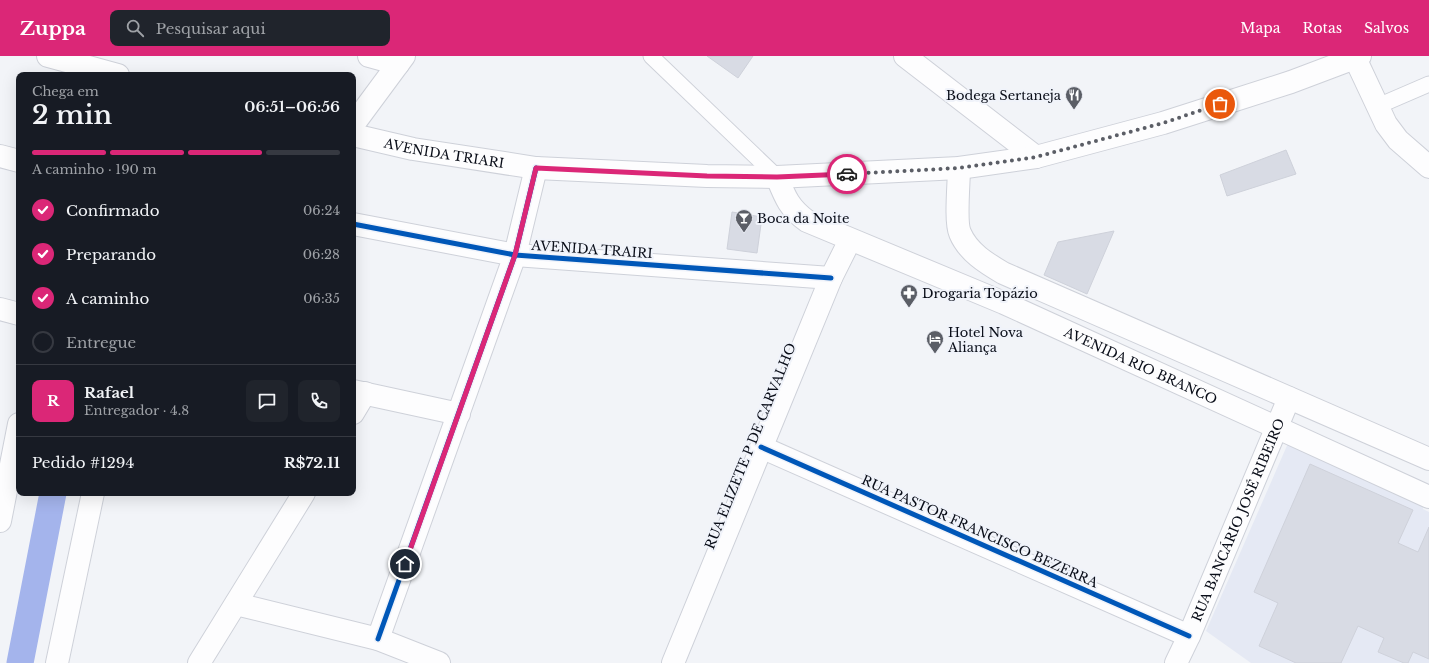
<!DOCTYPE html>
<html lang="pt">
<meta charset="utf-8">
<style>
:root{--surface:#171b24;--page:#20242c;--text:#f1f3f6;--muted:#9ea1a6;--line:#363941;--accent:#db2777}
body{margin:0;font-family:"Libre Baskerville",serif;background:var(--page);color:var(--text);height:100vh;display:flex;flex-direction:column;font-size:15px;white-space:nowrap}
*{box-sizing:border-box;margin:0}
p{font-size:13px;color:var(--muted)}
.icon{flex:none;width:22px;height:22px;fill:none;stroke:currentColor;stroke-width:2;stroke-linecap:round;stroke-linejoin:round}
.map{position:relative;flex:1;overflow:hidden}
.panel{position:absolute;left:16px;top:16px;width:340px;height:424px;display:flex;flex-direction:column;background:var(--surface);border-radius:8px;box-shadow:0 4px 16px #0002}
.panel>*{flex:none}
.pin{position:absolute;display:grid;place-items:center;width:34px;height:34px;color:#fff;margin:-17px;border:2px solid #fff;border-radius:50%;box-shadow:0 1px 4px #0007}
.courier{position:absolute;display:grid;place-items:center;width:40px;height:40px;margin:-20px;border:3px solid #db2777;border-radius:50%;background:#fff;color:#222;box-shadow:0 1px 5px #0007}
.overview em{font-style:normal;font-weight:600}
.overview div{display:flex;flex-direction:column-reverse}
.overview{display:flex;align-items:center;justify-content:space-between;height:68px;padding:0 16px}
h1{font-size:26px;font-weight:600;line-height:30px}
.bar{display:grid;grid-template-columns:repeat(4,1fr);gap:6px 4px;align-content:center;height:48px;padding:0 16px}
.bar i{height:5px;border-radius:3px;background:var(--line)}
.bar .current{background:var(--accent)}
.bar p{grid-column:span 4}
.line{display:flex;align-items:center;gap:10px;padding:0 16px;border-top:1px solid var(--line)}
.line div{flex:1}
.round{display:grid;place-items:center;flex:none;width:42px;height:42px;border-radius:8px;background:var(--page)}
ol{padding:0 16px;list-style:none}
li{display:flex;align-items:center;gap:12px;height:44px}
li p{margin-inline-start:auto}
li .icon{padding:4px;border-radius:50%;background:var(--accent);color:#fff;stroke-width:4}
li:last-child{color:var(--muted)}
li i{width:22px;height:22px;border:2px solid var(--line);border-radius:50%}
header{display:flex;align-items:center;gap:24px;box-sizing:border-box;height:56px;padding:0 20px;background:var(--accent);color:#fff}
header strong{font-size:19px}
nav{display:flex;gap:22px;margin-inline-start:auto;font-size:14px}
.search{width:280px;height:36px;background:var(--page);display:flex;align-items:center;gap:10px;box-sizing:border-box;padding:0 14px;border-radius:8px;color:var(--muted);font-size:15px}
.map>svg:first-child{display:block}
.built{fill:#e5e9f4}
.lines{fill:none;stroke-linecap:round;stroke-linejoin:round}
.canal{stroke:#a4b4ec;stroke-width:27}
.building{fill:#d8dbe4;stroke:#ced1da}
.lane-casing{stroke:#ced1d9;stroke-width:17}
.street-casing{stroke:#ced1d9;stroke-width:24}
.primary-casing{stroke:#ced1d9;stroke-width:24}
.highway-casing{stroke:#ced1d9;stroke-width:24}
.lane{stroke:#fdfdfe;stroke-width:15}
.street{stroke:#fdfdfe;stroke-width:22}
.primary{stroke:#fdfdfe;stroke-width:22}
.highway{stroke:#fdfdfe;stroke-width:22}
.cycleway-casing{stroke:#f0f3fa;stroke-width:8}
.cycleway{stroke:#0057b8;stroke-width:5}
.done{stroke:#5b5e66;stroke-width:4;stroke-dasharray:0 7.2}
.route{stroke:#db2777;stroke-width:5}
.labels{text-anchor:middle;stroke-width:4;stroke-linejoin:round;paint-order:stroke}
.poi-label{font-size:13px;fill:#090d18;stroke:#f0f3fa;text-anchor:start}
.street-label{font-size:13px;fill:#090d18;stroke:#f0f3fa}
</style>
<header>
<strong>Zuppa</strong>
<div class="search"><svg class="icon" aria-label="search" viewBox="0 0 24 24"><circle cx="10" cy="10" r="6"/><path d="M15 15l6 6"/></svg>Pesquisar aqui</div>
<nav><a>Mapa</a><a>Rotas</a><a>Salvos</a></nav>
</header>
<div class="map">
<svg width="1429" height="607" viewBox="0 0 1429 607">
<rect width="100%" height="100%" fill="#f2f4f8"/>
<polygon class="built" points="1289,385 1422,443 1423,453 1429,456 1429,607 1251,607 1206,575"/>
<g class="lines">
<polyline class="canal" points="20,607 53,437"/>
</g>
<g class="building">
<polygon points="707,0 753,0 738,22"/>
<polygon points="1286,94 1296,118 1227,140 1220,119"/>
<polygon points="732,156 762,161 757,197 727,193"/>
<polygon points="1114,175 1087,238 1044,219 1058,186"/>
<polygon points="1310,408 1413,454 1398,487 1418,496 1429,471 1429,603 1413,596 1408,607 1404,607 1378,596 1384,582 1358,570 1341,607 1296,607 1259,590 1278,547 1254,536"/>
</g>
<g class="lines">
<g class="lane-casing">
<g id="lane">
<polyline points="651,0 777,121"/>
<polyline points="1378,50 1429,28"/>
</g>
</g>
<g class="street-casing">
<g id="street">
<polyline points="369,0 398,8"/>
<polyline points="905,0 1036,101"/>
<polyline points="1355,2 1386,68 1398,84 1429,111"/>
<polyline points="353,69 404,0"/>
<polyline points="0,100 19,105"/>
<polyline points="353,168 515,199 831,222"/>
<polyline points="0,253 19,258"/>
<polyline points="353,335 459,358"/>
<polyline points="353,357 365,337"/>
<polyline points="761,391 1189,580"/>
<polyline points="0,465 19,368"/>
<polyline points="236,548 378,583 439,607"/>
<polyline points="378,583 515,199 536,112"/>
<polyline points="57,607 93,437"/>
<polyline points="199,607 304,437"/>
<polyline points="673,607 831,222 850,184"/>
<path id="s1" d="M1176,607L1189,580L1289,342"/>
</g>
</g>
<g class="primary-casing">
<g id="primary">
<path d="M959,112C959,126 955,166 960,177C968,196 986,207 1003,217L1429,403"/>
<path id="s2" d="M777,121C785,141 789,152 807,165L1004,247L1429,441"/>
</g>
</g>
<g class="highway-casing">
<g id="highway">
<polyline points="48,0 118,19"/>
<path id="s3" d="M353,79L413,93L536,112L707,120L777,121L959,112L1036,101L1163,67L1291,26L1360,0"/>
</g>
</g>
<use href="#lane" class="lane"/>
<use href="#street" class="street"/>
<use href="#primary" class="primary"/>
<use href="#highway" class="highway"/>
<g class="cycleway-casing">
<g id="cycleway">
<polyline points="353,168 515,199 831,222"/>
<polyline points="761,391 1189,580"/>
<polyline points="378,583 515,199 536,112"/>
</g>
</g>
<use href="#cycleway" class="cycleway"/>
</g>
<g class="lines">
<polyline class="done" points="847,118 959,112 1036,101 1163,67 1220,48"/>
<polyline class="route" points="405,508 515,199 536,112 707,120 777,121 847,118"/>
</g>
<defs>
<g id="restaurant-pin" transform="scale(0.9)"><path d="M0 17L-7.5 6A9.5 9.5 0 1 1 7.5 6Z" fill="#5b5e66" stroke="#f0f3fa"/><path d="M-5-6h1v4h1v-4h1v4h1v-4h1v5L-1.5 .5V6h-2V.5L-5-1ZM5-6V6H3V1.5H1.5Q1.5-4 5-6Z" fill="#fff"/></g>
<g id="bar-pin" transform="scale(0.9)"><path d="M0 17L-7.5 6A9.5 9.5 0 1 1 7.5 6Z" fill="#5b5e66" stroke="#f0f3fa"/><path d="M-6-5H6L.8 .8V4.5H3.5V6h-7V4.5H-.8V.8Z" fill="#fff"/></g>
<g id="pharmacy-pin" transform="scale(0.9)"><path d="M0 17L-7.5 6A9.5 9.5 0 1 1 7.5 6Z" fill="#5b5e66" stroke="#f0f3fa"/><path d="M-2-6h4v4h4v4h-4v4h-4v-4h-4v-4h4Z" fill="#fff"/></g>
<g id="hotel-pin" transform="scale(0.9)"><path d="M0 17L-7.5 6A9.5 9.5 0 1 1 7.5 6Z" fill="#5b5e66" stroke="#f0f3fa"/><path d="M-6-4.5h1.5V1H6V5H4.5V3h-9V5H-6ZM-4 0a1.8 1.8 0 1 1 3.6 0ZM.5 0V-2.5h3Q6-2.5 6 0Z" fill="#fff"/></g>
</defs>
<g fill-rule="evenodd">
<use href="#restaurant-pin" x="1074" y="39"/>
<use href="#bar-pin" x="744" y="162"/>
<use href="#pharmacy-pin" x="909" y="237"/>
<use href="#hotel-pin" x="935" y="283"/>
</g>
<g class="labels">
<g class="poi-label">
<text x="1061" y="44" text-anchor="end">Bodega Sertaneja</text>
<text x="757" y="167">Boca da Noite</text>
<text x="922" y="242">Drogaria Topázio</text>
<text x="948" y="281">Hotel Nova<tspan x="948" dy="15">Aliança</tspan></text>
</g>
<g class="street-label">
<text dy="5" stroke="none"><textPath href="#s3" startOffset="93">AVENIDA TRIARI</textPath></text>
<text transform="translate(592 193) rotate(4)" y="5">AVENIDA TRAIRI</text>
<text dy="5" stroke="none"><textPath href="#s2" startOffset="418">AVENIDA RIO BRANCO</textPath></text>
<text transform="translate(750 390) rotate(-68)" y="5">RUA ELIZETE P DE CARVALHO</text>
<text dy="5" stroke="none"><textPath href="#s1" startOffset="156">RUA BANCÁRIO JOSÉ RIBEIRO</textPath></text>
<text transform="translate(980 475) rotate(24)" y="5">RUA PASTOR FRANCISCO BEZERRA</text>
</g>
</g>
</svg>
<div class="pin" style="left:1220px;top:48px;background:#ea580c"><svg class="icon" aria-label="bag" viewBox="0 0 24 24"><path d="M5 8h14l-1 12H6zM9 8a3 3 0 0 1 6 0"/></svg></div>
<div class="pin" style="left:405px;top:508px;background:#1f2937"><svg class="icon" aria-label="home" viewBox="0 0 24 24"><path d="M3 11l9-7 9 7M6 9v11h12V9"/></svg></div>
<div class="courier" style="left:847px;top:118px"><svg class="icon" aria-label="car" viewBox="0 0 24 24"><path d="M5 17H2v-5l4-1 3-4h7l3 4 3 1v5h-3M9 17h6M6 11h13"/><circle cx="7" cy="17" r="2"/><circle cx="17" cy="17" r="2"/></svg></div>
<section class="panel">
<div class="overview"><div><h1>2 min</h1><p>Chega em</p></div><em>06:51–06:56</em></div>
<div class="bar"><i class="current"></i><i class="current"></i><i class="current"></i><i></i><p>A caminho · 190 m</p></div>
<ol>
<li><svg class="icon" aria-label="check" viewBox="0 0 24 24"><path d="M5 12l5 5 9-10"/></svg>Confirmado<p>06:24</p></li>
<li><svg class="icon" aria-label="check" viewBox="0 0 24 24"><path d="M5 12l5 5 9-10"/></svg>Preparando<p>06:28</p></li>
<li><svg class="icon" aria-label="check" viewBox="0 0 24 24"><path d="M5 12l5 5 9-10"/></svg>A caminho<p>06:35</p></li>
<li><i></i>Entregue</li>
</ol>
<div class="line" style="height:72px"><b class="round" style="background:var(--accent);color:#fff">R</b><div><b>Rafael</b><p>Entregador · 4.8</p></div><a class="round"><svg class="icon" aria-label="chat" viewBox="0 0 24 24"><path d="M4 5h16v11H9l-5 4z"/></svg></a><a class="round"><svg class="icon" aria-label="phone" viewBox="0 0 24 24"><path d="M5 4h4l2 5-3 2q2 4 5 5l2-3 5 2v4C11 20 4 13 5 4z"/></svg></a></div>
<div class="line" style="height:52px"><div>Pedido #1294</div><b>R$72.11</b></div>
</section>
</div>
